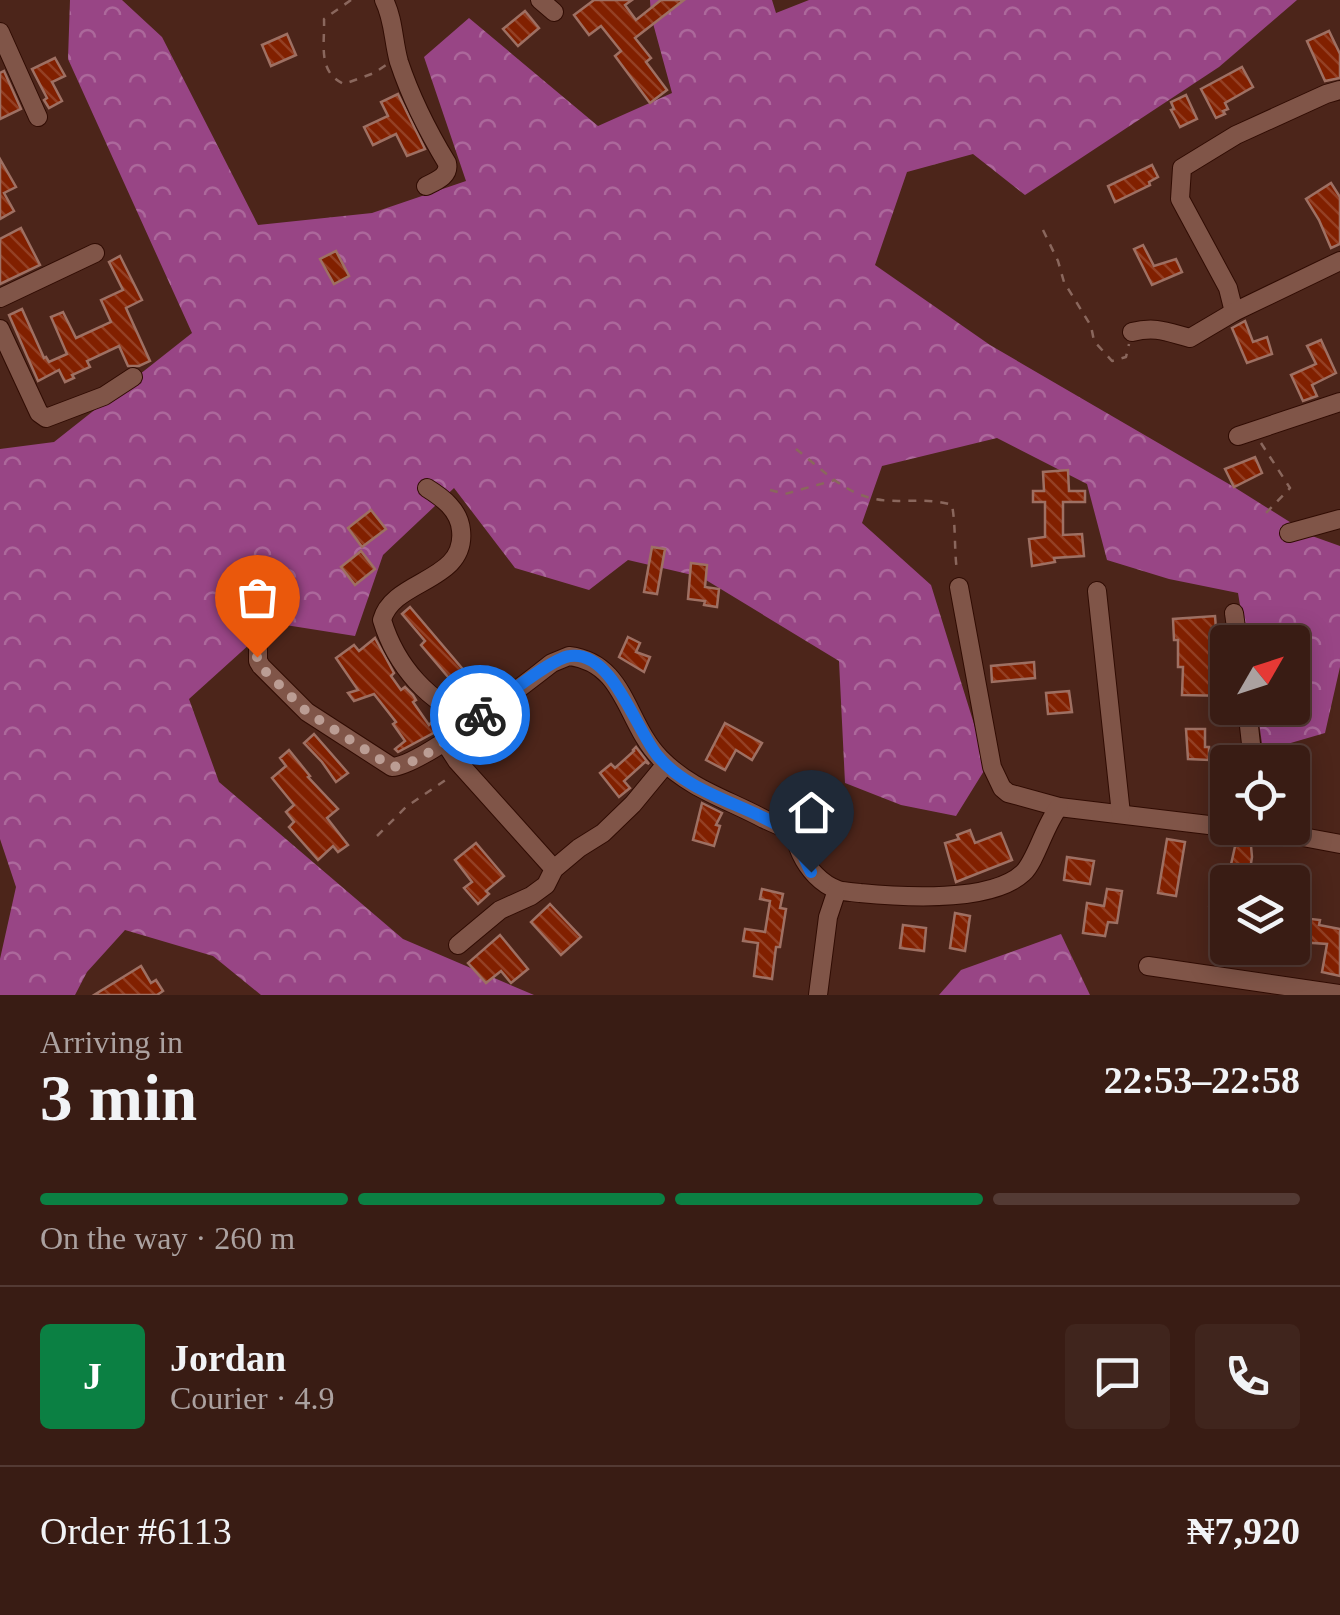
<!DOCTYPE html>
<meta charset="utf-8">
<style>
:root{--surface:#391c14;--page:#40251d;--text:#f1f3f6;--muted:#aba1a0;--line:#533a34;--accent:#0b8043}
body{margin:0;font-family:Georgia,serif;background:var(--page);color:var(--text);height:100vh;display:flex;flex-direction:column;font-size:38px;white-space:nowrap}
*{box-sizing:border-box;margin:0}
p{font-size:32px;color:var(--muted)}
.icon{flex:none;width:55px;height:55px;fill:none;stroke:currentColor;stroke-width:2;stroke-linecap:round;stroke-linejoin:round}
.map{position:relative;height:995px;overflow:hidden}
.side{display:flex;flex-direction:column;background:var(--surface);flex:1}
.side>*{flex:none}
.needle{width:65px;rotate:51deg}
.buttons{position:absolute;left:1210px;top:625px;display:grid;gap:20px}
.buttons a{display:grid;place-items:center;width:100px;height:100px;border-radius:10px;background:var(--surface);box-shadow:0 5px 25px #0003,0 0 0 2px var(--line);font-size:50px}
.pin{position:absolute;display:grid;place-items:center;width:85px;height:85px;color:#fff;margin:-102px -42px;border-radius:50% 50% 50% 0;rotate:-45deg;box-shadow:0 0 10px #0007}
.pin .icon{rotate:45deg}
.courier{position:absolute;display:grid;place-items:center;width:100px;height:100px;margin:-50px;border:8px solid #1a73e8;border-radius:50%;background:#fff;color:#222;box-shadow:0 2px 12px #0007}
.head em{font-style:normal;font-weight:800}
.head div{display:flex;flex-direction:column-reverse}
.head{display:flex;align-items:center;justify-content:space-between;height:170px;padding:0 40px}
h1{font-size:65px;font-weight:800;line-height:75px}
.bar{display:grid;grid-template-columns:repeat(4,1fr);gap:15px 10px;align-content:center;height:120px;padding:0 40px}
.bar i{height:12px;border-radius:8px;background:var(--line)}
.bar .on{background:var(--accent)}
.bar p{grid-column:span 4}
.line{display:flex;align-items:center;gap:25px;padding:0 40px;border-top:2px solid var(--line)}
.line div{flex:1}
.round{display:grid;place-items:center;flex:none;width:105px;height:105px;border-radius:10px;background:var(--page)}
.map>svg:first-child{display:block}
.forest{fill:url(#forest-crowns)}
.building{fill:url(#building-back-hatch);stroke:#9e7063;stroke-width:2.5}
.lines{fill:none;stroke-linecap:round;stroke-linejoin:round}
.minor-casing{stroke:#300c03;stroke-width:20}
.path{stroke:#8a675d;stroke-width:2.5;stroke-dasharray:8 8;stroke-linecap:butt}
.minor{stroke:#805548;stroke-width:18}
.done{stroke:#bb9d94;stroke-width:10;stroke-dasharray:0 18}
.route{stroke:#1a73e8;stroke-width:12}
</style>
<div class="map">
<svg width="1340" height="995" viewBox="0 0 1340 995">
<defs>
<pattern id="forest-crowns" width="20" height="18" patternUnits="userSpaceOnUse" patternTransform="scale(2.5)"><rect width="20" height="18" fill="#984585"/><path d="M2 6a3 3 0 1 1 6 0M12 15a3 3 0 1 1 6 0" fill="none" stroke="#ac689b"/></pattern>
<pattern id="building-back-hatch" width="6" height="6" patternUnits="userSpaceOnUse" patternTransform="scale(2.5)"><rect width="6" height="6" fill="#812000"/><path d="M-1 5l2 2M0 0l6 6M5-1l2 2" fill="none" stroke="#944024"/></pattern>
</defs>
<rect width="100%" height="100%" fill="#4c251a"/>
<g class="forest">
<polygon points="70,0 122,0 162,37 258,225 372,213 466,181 424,57 469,18 598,126 672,93 651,16 650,0 772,0 776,13 809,0 1297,0 1219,67 1025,195 973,154 907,172 875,265 990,345 1234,487 1312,536 1340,546 1340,667 1325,733 1263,751 1257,708 1292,708 1292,642 1246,642 1238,593 1169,579 1107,560 1087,484 997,438 882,466 862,523 931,585 987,766 956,816 901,805 845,783 839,661 701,577 628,560 589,590 515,568 454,488 383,555 355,636 273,623 189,699 219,782 403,939 534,995 261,995 213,956 125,930 87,972 75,995 0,995 0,959 16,887 0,839 0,449 54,442 192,333 68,59"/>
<polygon points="1061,934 1090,995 939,995 961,970"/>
</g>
<g class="building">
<polygon points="594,0 632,0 625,5 636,20 661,0 684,0 635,38 651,58 646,62 667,90 650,103 615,56 621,51 601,26 589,35 574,15"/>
<polygon points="525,11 539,28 518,46 503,29"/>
<polygon points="1329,31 1340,54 1340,78 1325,81 1307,41"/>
<polygon points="287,34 296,55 271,66 262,45"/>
<polygon points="55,58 65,76 52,82 62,101 49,108 44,100 47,98 32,69"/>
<polygon points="1242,67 1253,87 1225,103 1228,109 1223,111 1225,114 1216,118 1201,89"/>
<polygon points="4,71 21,109 0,119 0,73"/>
<polygon points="398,94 425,149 407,156 396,134 373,145 364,127 388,116 381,102"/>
<polygon points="1186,95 1197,119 1180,127 1171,110 1174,109 1171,102"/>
<polygon points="0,159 16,187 4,193 14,211 0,219"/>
<polygon points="1152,165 1158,177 1149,182 1150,185 1115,202 1108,186"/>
<polygon points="1331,183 1340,197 1340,244 1331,248 1319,220 1306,199"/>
<polygon points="21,228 40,265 0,284 0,239"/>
<polygon points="1143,245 1154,266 1176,259 1182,272 1152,285 1134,249"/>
<polygon points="336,251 349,276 334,284 320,259"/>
<polygon points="120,256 142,300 126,308 150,361 139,366 128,366 119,346 87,361 90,367 72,375 74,378 65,382 59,370 38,381 9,315 22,309 44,358 46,357 49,362 67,354 51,317 63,312 76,338 111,322 101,300 123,290 109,262"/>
<polygon points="1245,321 1253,342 1267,337 1272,354 1247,363 1232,328"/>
<polygon points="1321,340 1336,373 1312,385 1317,396 1303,401 1291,375 1316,364 1307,346"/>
<polygon points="1255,457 1262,473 1234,487 1225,469"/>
<polygon points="1068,470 1069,491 1085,491 1085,502 1063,502 1063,535 1082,534 1084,556 1054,558 1055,562 1032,566 1029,539 1045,537 1045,502 1033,502 1033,491 1044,491 1043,472"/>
<polygon points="371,510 386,529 362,547 348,528"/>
<polygon points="652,547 665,549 657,594 644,592"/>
<polygon points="361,551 375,569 355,585 341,567"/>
<polygon points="691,563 707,565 705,587 719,589 717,607 704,605 705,601 688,599"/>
<polygon points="410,607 466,673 454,684 421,645 425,641 402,614"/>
<polygon points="1215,616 1217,642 1224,642 1228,696 1182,695 1183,667 1178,667 1178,640 1174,640 1173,619"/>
<polygon points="628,637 640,643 636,652 650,657 644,672 619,657"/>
<polygon points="375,638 394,673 391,676 401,690 405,687 413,695 416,700 413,702 429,725 431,723 437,731 398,752 395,749 405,741 393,724 396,722 374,694 354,701 348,693 358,690 336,658 354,645 359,651"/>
<polygon points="1034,662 1035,678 992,682 991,666"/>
<polygon points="1069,691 1072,712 1048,714 1046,693"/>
<polygon points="725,723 762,743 752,760 736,750 725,770 706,760"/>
<polygon points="1186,729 1205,729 1205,747 1209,747 1209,760 1188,759"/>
<polygon points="314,734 348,773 336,782 322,762 304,743"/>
<polygon points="636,747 649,764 645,762 624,781 630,788 619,797 600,773 611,764 615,768 634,751 633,750"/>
<polygon points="289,750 310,776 308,777 338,809 327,818 348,845 338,852 333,846 318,860 289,827 294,822 286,812 294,805 272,778 286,766 280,758"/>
<polygon points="702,803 722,813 716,825 720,826 714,846 693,840"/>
<polygon points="970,830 975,843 1001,833 1012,860 956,882 945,843 959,839 957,835"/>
<polygon points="1167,839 1185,842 1176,896 1158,893"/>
<polygon points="1236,842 1251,846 1252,857 1248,882 1228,882 1228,928 1214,925 1217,907 1210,906 1217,897 1223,866 1230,869"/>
<polygon points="476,843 504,876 486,891 489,894 478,904 464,888 472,882 455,860"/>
<polygon points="1067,857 1094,861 1090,884 1064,880"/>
<polygon points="762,889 783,894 780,908 786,909 780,947 776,947 772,979 754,976 758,943 743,941 745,929 765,932 770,901 760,899"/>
<polygon points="1107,889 1122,891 1117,923 1108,922 1105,936 1083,933 1087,903 1104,906"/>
<polygon points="550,904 581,937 561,955 531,922"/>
<polygon points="955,913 970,916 965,951 950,948"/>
<polygon points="1302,918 1320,920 1319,925 1340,929 1340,976 1322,972 1327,944 1299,942"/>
<polygon points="903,925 926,928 924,951 900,948"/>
<polygon points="500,935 528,969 511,983 501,971 486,983 468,963"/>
<polygon points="141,966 151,983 156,980 163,991 157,995 94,995"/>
</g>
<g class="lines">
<g class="minor-casing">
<g id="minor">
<path d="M384,0C394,20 393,41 399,62C411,98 427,130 447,163C450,176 436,181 426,186"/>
<polyline points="540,0 554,12"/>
<polyline points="0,32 38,117"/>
<polyline points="0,298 95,253"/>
<polyline points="1234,312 1228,288 1180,199 1182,168 1236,135 1326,94 1340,90"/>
<polyline points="0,329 39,413 46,418 104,396 133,377"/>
<path d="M1132,332C1156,326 1167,332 1190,338L1234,312L1340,261"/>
<polyline points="1238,436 1340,402"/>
<path d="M427,488C443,498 459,510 461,530C467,582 393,579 382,620C396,666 429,704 474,719"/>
<polyline points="1289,533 1340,519"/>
<polyline points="959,587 992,767 1002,788 1008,793 1059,807 1292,835 1340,844"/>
<polyline points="1097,591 1121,814"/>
<polyline points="1234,613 1238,642"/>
<path d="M258,650V661L261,666L307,712L392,767C422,766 523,685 552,663L569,656C626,663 625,722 660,758C690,789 727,799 764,819C772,823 785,827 791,833C796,838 798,848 801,854C808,869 821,884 838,890C844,892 854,892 860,893C901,897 991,903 1023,873C1036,861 1044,826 1059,807"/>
<polyline points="1247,708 1253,762"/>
<polyline points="444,741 457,761 554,869"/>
<polyline points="458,945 500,910 531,896 546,885 554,869 579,848 603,833 633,804 666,764"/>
<polyline points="1148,966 1340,994"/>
<polyline points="818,995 828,917 837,890"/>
</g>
</g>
<g class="path">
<path d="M351,0L324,19C325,44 317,72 344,84L374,73L386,65"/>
<polyline points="1043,230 1058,261 1064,282 1091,326 1094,341 1112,361 1126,357 1129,344"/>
<polyline points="1261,443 1290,488 1266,513"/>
<path d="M796,449C818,466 843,492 871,498C896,505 925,496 952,505C956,527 954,549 957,571"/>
<polyline points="770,490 785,494 835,480"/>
<polyline points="377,836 406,807 450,777"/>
</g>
<use href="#minor" class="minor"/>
</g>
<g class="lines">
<path class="done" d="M257,657L260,666L307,712L392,767C420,765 457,732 480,715"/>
<path class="route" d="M480,715C498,702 551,658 570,656C612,650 635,728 657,755C683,787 725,799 762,817C770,821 781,826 789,832C798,839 804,860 811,872"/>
</g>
</svg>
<div class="buttons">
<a><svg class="needle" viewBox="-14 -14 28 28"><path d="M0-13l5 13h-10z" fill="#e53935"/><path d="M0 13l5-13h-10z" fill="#aba1a0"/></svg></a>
<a><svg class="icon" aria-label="locate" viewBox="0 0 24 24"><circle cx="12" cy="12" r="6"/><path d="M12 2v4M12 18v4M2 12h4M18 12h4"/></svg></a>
<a><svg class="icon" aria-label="layers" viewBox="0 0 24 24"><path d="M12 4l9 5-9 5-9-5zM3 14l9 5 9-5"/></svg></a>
</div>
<div class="pin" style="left:257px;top:657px;background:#ea580c"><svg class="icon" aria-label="bag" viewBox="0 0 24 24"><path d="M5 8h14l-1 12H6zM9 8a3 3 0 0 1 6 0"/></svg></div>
<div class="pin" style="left:811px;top:872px;background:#1f2937"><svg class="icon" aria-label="home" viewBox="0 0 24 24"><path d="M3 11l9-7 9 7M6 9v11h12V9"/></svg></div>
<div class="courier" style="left:480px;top:715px"><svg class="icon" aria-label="bike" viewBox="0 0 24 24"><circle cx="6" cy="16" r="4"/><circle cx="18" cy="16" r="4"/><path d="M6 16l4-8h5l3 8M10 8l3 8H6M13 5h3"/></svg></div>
</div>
<section class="side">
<div class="head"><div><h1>3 min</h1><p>Arriving in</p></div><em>22:53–22:58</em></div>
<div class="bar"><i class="on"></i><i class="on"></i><i class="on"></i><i></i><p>On the way · 260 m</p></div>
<div class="line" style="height:180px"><b class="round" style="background:var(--accent);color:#fff">J</b><div><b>Jordan</b><p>Courier · 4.9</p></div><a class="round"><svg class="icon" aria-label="chat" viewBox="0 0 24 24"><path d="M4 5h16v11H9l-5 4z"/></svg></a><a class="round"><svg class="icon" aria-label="phone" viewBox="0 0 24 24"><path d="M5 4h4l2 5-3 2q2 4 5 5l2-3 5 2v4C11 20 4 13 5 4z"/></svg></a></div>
<div class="line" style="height:130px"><div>Order #6113</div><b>₦7,920</b></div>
</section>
